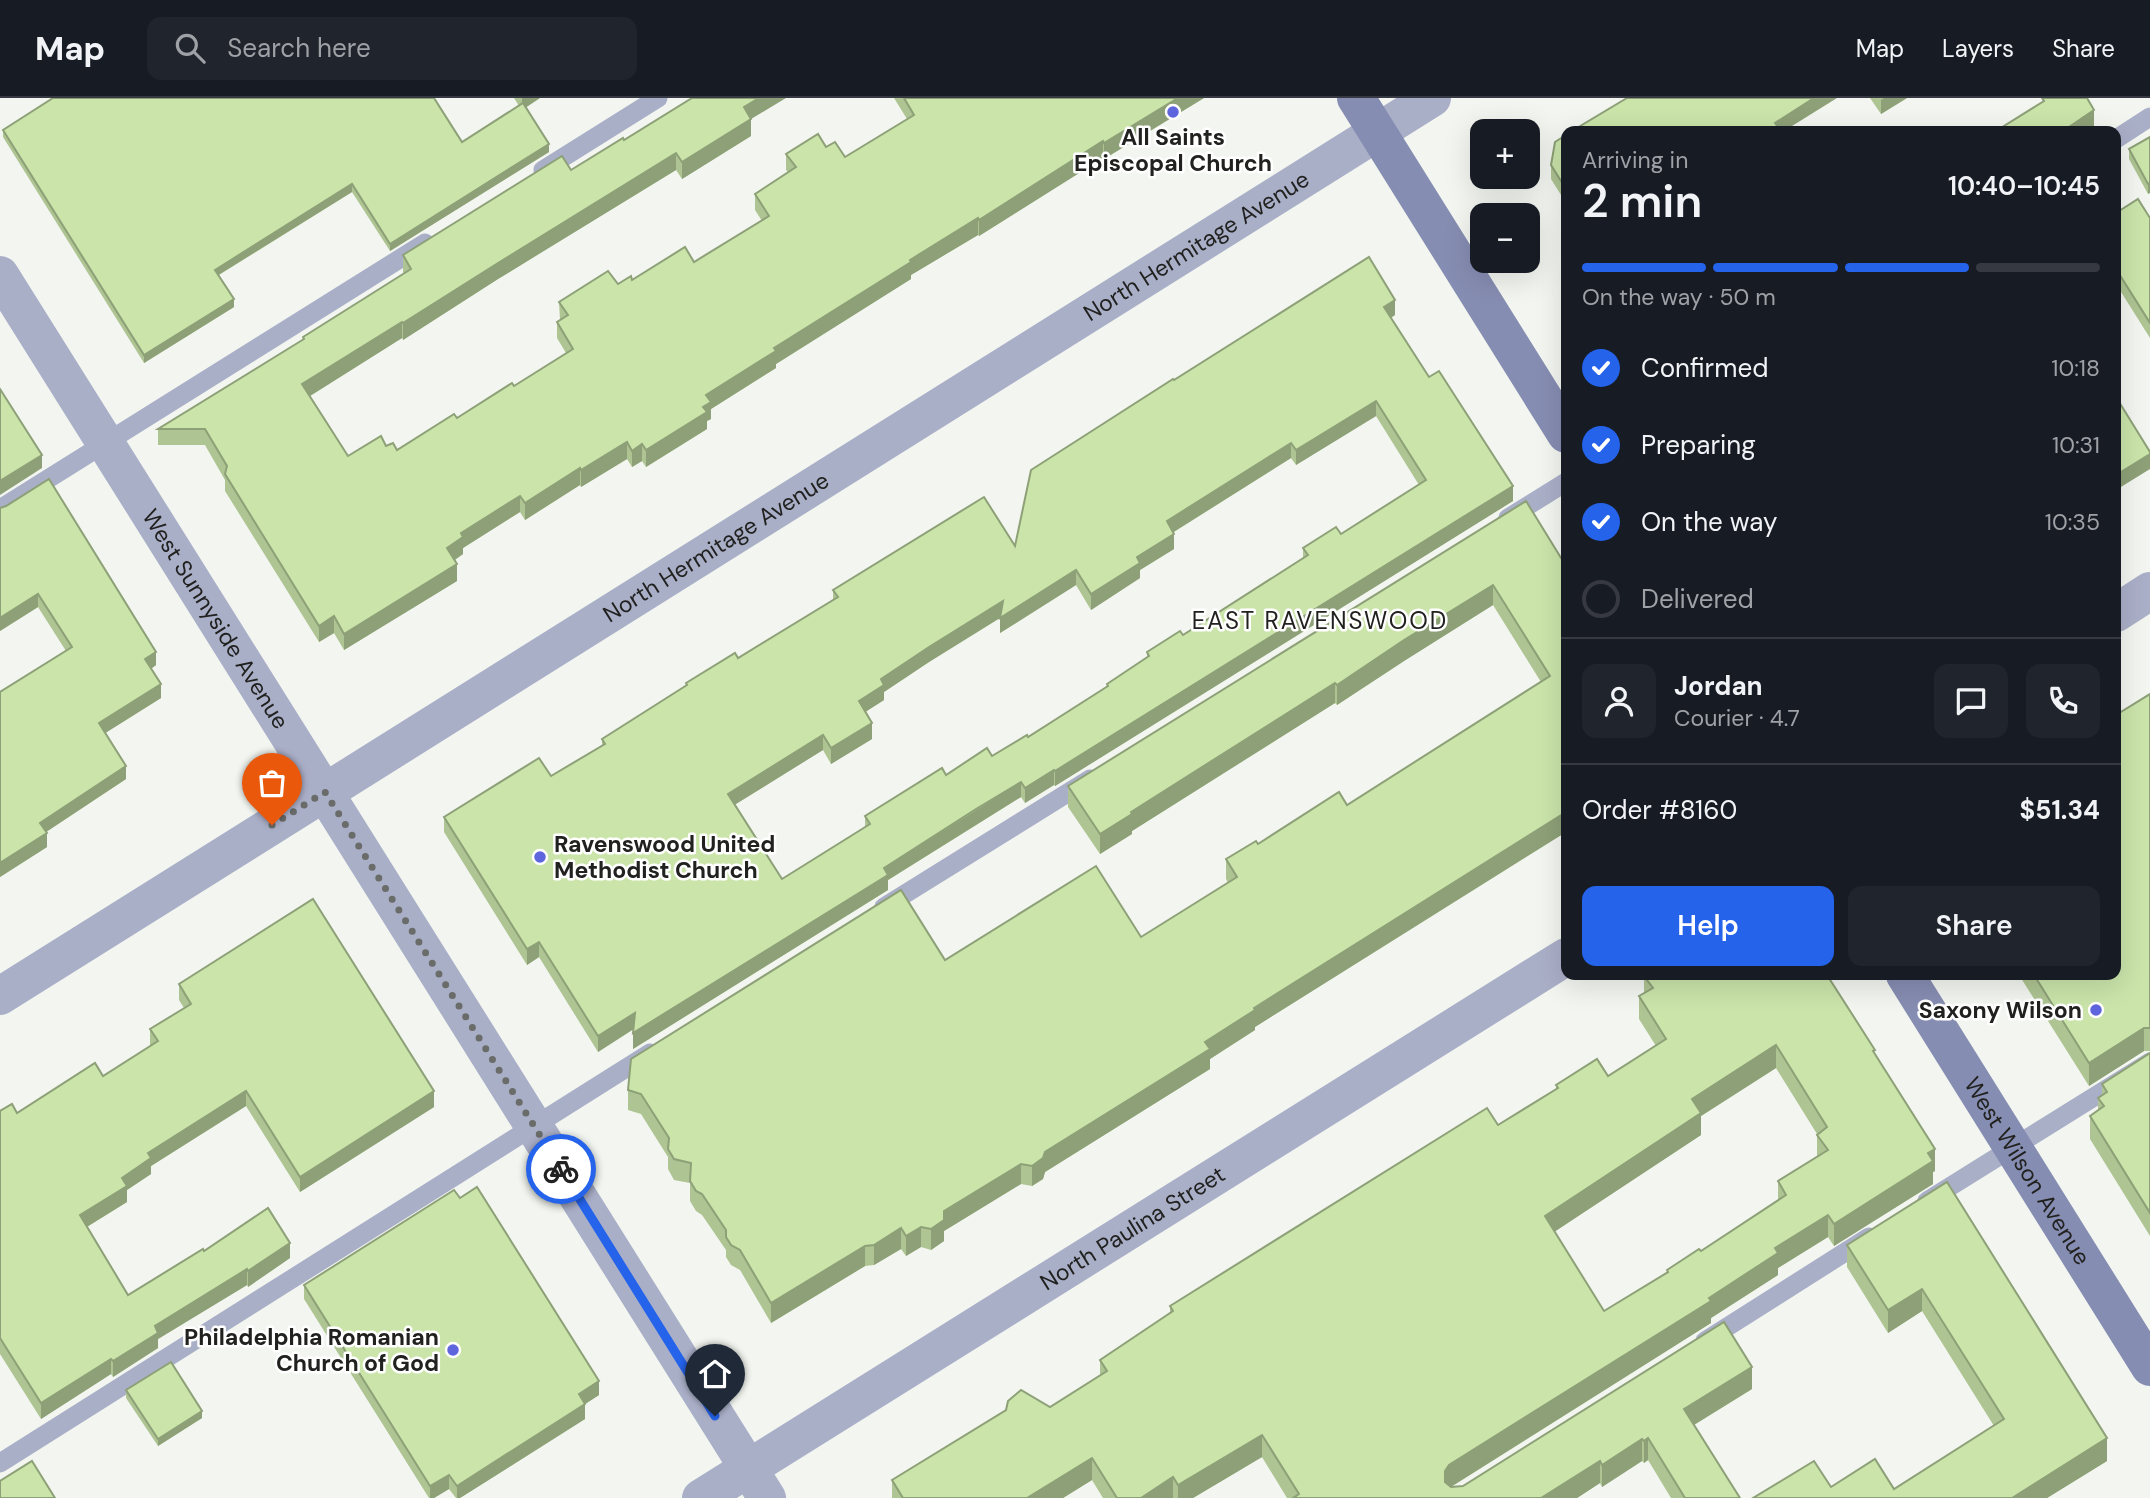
<!DOCTYPE html>
<meta charset="utf-8">
<style>
:root{--surface:#171b24;--page:#20242c;--text:#f1f3f6;--muted:#9ea1a6;--line:#363941;--accent:#2563eb}
body{margin:0;font-family:"DM Sans",sans-serif;background:var(--page);color:var(--text);height:100vh;display:flex;flex-direction:column;font-size:26px;white-space:nowrap}
*{box-sizing:border-box;margin:0}
p{font-size:23px;color:var(--muted)}
.icon{flex:none;width:38px;height:38px;fill:none;stroke:currentColor;stroke-width:2;stroke-linecap:round;stroke-linejoin:round}
.map{position:relative;flex:1;overflow:hidden}
.drawer{position:absolute;left:1561px;top:28px;width:560px;height:854px;display:flex;flex-direction:column;background:var(--surface);border-radius:14px;box-shadow:0 7px 28px #0002}
.drawer>*{flex:none}
.tools{position:absolute;left:1470px;top:21px;display:grid;gap:14px}
.tools a{display:grid;place-items:center;width:70px;height:70px;border-radius:14px;background:var(--surface);box-shadow:0 7px 28px #0002;font-size:35px}
.pin{position:absolute;display:grid;place-items:center;width:60px;height:60px;color:#fff;margin:-72px -30px;border-radius:50% 50% 50% 0;rotate:-45deg;box-shadow:0 0 7px #0007}
.pin .icon{rotate:45deg}
.courier{position:absolute;display:grid;place-items:center;width:70px;height:70px;margin:-35px;border:5px solid #2563eb;border-radius:50%;background:#fff;color:#222;box-shadow:0 2px 9px #0007}
.summary em{font-style:normal;font-weight:600}
.summary div{display:flex;flex-direction:column-reverse}
.summary{display:flex;align-items:center;justify-content:space-between;height:119px;padding:0 21px}
h1{font-size:46px;font-weight:600;line-height:52px}
.bar{display:grid;grid-template-columns:repeat(4,1fr);gap:10px 7px;align-content:center;height:84px;padding:0 21px}
.bar i{height:9px;border-radius:5px;background:var(--line)}
.bar .selected{background:var(--accent)}
.bar p{grid-column:span 4}
.line{display:flex;align-items:center;gap:18px;padding:0 21px;border-top:2px solid var(--line)}
.line div{flex:1}
.round{display:grid;place-items:center;flex:none;width:74px;height:74px;border-radius:14px;background:var(--page)}
ol{padding:0 21px;list-style:none}
li{display:flex;align-items:center;gap:21px;height:77px}
li p{margin-inline-start:auto}
li .icon{padding:7px;border-radius:50%;background:var(--accent);color:#fff;stroke-width:4}
li:last-child{color:var(--muted)}
li i{width:38px;height:38px;border:4px solid var(--line);border-radius:50%}
.action{display:flex;gap:14px;margin-top:auto;padding:14px 21px}
.action a{flex:1;height:80px;border-radius:14px;background:var(--accent);color:#fff;font-size:28px;font-weight:600;line-height:80px;text-align:center}
.action a+a{background:var(--page);color:var(--text)}
header{display:flex;align-items:center;gap:42px;box-sizing:border-box;height:98px;padding:0 35px;background:var(--surface);border-bottom:2px solid var(--line)}
header strong{font-size:33px}
nav{display:flex;gap:38px;margin-inline-start:auto;font-size:24px}
.search{width:490px;height:63px;background:var(--page);display:flex;align-items:center;gap:18px;box-sizing:border-box;padding:0 24px;border-radius:14px;color:var(--muted);font-size:26px}
.map>svg:first-child{display:block}
.lines{fill:none;stroke-linecap:round;stroke-linejoin:round}
.lane{stroke:#aaafc8;stroke-width:19}
.street{stroke:#aaafc8;stroke-width:38}
.secondary{stroke:#868db2;stroke-width:38}
.wall{fill:#aec492;fill-rule:evenodd}
.shaded-wall{fill:#8da077}
.building{fill:#cae4aa;stroke:#8da077;stroke-width:2;fill-rule:evenodd}
.done{stroke:#6a6c69;stroke-width:7;stroke-dasharray:0 12.6}
.route{stroke:#2563eb;stroke-width:9}
.poi-dot{fill:#5e65dd;stroke:#fff;stroke-width:2.5}
.labels{text-anchor:middle;stroke-width:5;stroke-linejoin:round;paint-order:stroke}
.poi-label{font-size:23px;font-weight:bold;fill:#212220;stroke:#fff;text-anchor:end}
.street-label{font-size:23px;fill:#212220;stroke:#fff}
.neighbourhood-label{font-size:24px;letter-spacing:2px;fill:#212220;stroke:#fff}
</style>
<header>
<strong>Map</strong>
<div class="search"><svg class="icon" aria-label="search" viewBox="0 0 24 24"><circle cx="10" cy="10" r="6"/><path d="M15 15l6 6"/></svg>Search here</div>
<nav><a>Map</a><a>Layers</a><a>Share</a></nav>
</header>
<div class="map">
<svg width="2150" height="1400" viewBox="0 0 2150 1400">
<rect width="100%" height="100%" fill="#f3f6f0"/>
<g class="lines">
<g class="lane">
<polyline points="2116,41 2150,19"/>
<polyline points="543,72 658,0"/>
<polyline points="0,411 425,145"/>
<polyline points="1508,420 1566,384"/>
<polyline points="884,809 1090,681"/>
<polyline points="1927,1103 2150,964"/>
<polyline points="1705,1243 1869,1139"/>
<polyline points="0,1365 650,955"/>
</g>
<g class="street">
<path id="s1" d="M0,177L767,1400"/>
<polyline points="2116,515 2150,493"/>
<path id="s2" d="M0,898L1432,0"/>
<path id="s3" d="M701,1400L1566,859"/>
</g>
<g class="secondary">
<polyline points="1356,0 1566,336"/>
<path id="s4" d="M1905,877L2150,1269"/>
</g>
</g>
<g class="wall">
<polygon points="514,0 540,0 526,9 549,54 390,153 352,94 219,177 234,209 144,265 3,39 3,32 462,44 519,8"/>
<polygon points="894,0 1204,0 1104,61 1103,60 979,138 978,137 911,177 911,181 776,266 776,270 711,311 711,321 707,323 707,331 646,369 642,363 632,369 627,361 581,389 580,387 525,422 520,414 463,450 463,456 455,462 457,483 344,552 334,535 319,544 225,393 225,382 205,347 158,347 158,331 303,242 303,239 404,176 403,174 403,157 571,72 624,42 751,21 751,38 682,81 676,72 498,181 403,242 402,240 310,298 348,358 386,348 397,352 457,320 514,288 566,255 557,240 557,224 560,222 559,204 694,164 762,123 755,112 755,96 788,74 786,72 786,56 826,49 845,59 907,21"/>
<polygon points="1870,0 1907,0 1881,16"/>
<polygon points="1566,37 1566,105 1551,81 1551,67"/>
<polygon points="2150,39 2148,96 2129,61 2129,51"/>
<polygon points="2116,115 2150,120 2150,240 2116,186"/>
<path d="M1395,217L1391,220L1429,279L1513,403L1055,688L1054,687L1025,705L1021,699L976,727L888,782V792L633,951L634,931L598,954L539,859L527,867L444,734V719L551,678L602,647V641L686,587V585L738,560L833,502V492L1015,448L1174,282ZM1376,318L1419,387L1341,436L1303,450V460L1183,537L1147,554V559L1107,586V589L1028,639L992,658L946,677L865,718V730L782,781L735,706L823,652L831,666L872,641L865,614L884,602V594L929,564L1000,520V535L1076,487L1091,512L1140,480V472L1174,451V434L1291,360L1296,367Z"/>
<polygon points="1526,403 1566,468 1566,734 1255,929 1255,932 1210,961 1210,971 1045,1074 1043,1081 1032,1088 1021,1086 944,1133 944,1143 931,1152 921,1149 906,1158 901,1151 874,1167 865,1168 771,1225 740,1172 731,1167 726,1159 726,1152 702,1117 696,1113 690,1103 690,1085 674,1082 668,1071 668,1059 641,1016 628,1012 628,992 945,862 1141,839 1228,785 1226,781 1226,761 1347,707 1541,584 1493,507 1404,563 1337,607 1335,605 1132,733 1132,736 1100,756 1068,709 1068,688"/>
<polygon points="0,410 156,567 151,571 161,600 105,635 126,681 46,734 47,749 0,779 0,594 66,553 38,509 0,533"/>
<polygon points="2150,596 2150,953 2144,953 2089,988 2019,877 2116,877"/>
<path d="M1644,878L1875,956L1935,1073L1933,1074V1086L1834,1148L1828,1139L1778,1170V1177L1711,1220V1225L1451,1389L1463,1388L1752,1291L1694,1327L1740,1400H1671L1648,1362L1644,1365L1642,1363L1602,1389L1600,1385L1577,1400H1287L1262,1359L1193,1400H1103L1092,1382L1063,1400H892V1382L1006,1312L1050,1309L1100,1277V1262L1170,1215V1208L1498,1027L1556,992V987L1608,978L1656,948L1639,921V898L1644,895ZM1776,970L1817,1036V1058L1778,1083V1102L1701,1153L1667,1172V1174L1604,1213L1554,1134L1701,1037V1018Z"/>
<polygon points="179,886 434,1009 300,1094 246,1008 151,1068 151,1076 127,1092 127,1104 87,1129 128,1197 204,1153 290,1160 248,1189 247,1187 158,1241 158,1250 113,1279 111,1276 41,1321 0,1256 0,1013 17,1015 103,978 150,948 150,931 184,910 179,902"/>
<polygon points="2150,955 2150,1138 2090,1041 2090,1018 2098,1012 2098,1000 2102,997 2102,986"/>
<polygon points="1947,1084 2107,1363 2047,1400 1753,1400 1831,1389 1894,1391 1994,1328 1922,1213 1888,1235 1847,1169 1847,1147"/>
<polygon points="304,1187 599,1297 585,1306 585,1321 460,1400 456,1400 449,1391 434,1400 429,1400 304,1201"/>
<polygon points="126,1292 202,1320 158,1348 126,1300"/>
</g>
<g class="shaded-wall">
<polygon points="522,0 540,0 522,12"/>
<polygon points="759,0 786,0 751,21 751,38 682,81 682,64 744,9"/>
<polygon points="1178,0 1204,0 1104,61 1104,45"/>
<polygon points="1814,0 1837,0 1784,33 1772,33 1775,25"/>
<polygon points="1884,0 1907,0 1881,16 1881,2"/>
<polygon points="2094,12 2094,28 2086,33 2063,33"/>
<polygon points="1103,43 1103,60 979,138 979,122"/>
<polygon points="549,46 549,54 390,153 390,146"/>
<polygon points="676,55 676,72 498,181 403,242 403,225 498,165"/>
<polygon points="2150,85 2150,95 2148,96 2148,86"/>
<polygon points="352,86 352,94 215,179 215,172"/>
<polygon points="978,120 978,137 911,177 911,181 776,266 776,270 711,311 711,321 707,323 707,331 646,369 646,352 703,309 706,297 774,250 910,162"/>
<polygon points="234,201 234,209 144,265 144,257"/>
<polygon points="1395,202 1395,217 1384,224 1384,209"/>
<polygon points="402,224 402,240 302,303 302,286"/>
<polygon points="1376,303 1376,318 1296,367 1296,352"/>
<polygon points="627,344 627,361 581,389 581,372"/>
<polygon points="1291,345 1291,360 1167,438 1167,423"/>
<polygon points="642,346 642,363 632,369 632,353"/>
<polygon points="2150,356 2150,371 2116,392 2116,377"/>
<polygon points="42,357 42,370 0,397 0,383"/>
<polygon points="580,370 580,387 525,422 525,405"/>
<polygon points="1513,388 1513,403 1055,688 1055,673"/>
<polygon points="520,398 520,414 463,450 463,456 447,467 447,450 461,435"/>
<polygon points="1174,436 1174,451 1140,472 1140,480 1091,512 1091,496 1137,459"/>
<polygon points="457,466 457,483 344,552 344,536"/>
<polygon points="1076,472 1076,487 1000,535 1000,520"/>
<polygon points="1493,487 1493,507 1404,563 1337,607 1337,587 1404,542"/>
<polygon points="38,496 38,509 0,533 0,520"/>
<polygon points="1003,503 1003,518 929,564 884,594 884,602 859,618 859,603 881,581 929,549"/>
<polygon points="334,518 334,535 319,544 319,528"/>
<polygon points="156,554 156,567 145,575 145,561"/>
<polygon points="1335,585 1335,605 1132,733 1132,736 1100,756 1100,736 1131,714"/>
<polygon points="161,586 161,600 99,639 99,625"/>
<polygon points="872,625 872,641 831,666 831,650"/>
<polygon points="823,637 823,652 728,711 728,696"/>
<polygon points="126,668 126,681 40,738 40,725"/>
<polygon points="1054,672 1054,687 1025,705 1025,690"/>
<polygon points="1021,684 1021,699 888,782 888,792 633,951 633,935 884,770"/>
<polygon points="1566,714 1566,734 1255,929 1255,932 1210,961 1210,971 1045,1074 1043,1081 1032,1088 1032,1068 1045,1054 1254,910"/>
<polygon points="47,735 47,749 0,779 0,765"/>
<polygon points="539,844 539,859 527,867 527,851"/>
<polygon points="635,915 635,930 598,954 598,938"/>
<polygon points="2144,930 2144,953 2089,988 2089,965"/>
<polygon points="1776,947 1776,970 1701,1018 1701,1037 1545,1140 1545,1118 1692,1001"/>
<polygon points="246,993 246,1008 151,1068 151,1076 127,1092 127,1104 80,1133 80,1117 148,1055"/>
<polygon points="434,993 434,1009 300,1094 300,1079"/>
<polygon points="1935,1051 1935,1073 1933,1074 1933,1086 1834,1148 1834,1126"/>
<polygon points="1021,1066 1021,1086 944,1133 944,1143 931,1152 931,1131 944,1113"/>
<polygon points="1828,1117 1828,1139 1778,1170 1778,1177 1711,1220 1711,1225 1449,1390 1445,1395 1445,1373 1449,1367 1709,1200 1775,1150"/>
<polygon points="921,1129 921,1149 906,1158 906,1138"/>
<polygon points="901,1130 901,1151 874,1167 874,1147"/>
<polygon points="290,1145 290,1160 248,1189 248,1173"/>
<polygon points="865,1148 865,1168 771,1225 771,1205"/>
<polygon points="247,1171 247,1187 158,1241 158,1250 113,1279 113,1263 155,1228"/>
<polygon points="1922,1191 1922,1213 1888,1235 1888,1212"/>
<polygon points="111,1261 111,1276 41,1321 41,1305"/>
<polygon points="1752,1269 1752,1291 1684,1333 1684,1311"/>
<polygon points="599,1283 599,1297 579,1310 579,1296"/>
<polygon points="585,1306 585,1321 460,1400 457,1400 457,1388"/>
<polygon points="202,1313 202,1320 158,1348 158,1341"/>
<polygon points="1262,1337 1262,1359 1193,1400 1178,1400 1178,1387"/>
<polygon points="1648,1340 1648,1362 1644,1365 1644,1343"/>
<polygon points="2107,1340 2107,1363 2047,1400 2012,1400"/>
<polygon points="1642,1341 1642,1363 1602,1389 1602,1367"/>
<polygon points="1092,1360 1092,1382 1063,1400 1027,1400"/>
<polygon points="1600,1363 1600,1385 1577,1400 1541,1400"/>
<polygon points="449,1377 449,1391 434,1400 430,1400 430,1388"/>
<polygon points="1173,1379 1173,1400 1141,1400"/>
</g>
<g class="building">
<polygon points="53,0 434,0 462,44 523,5 549,46 390,146 352,86 215,172 234,201 144,257 3,32"/>
<polygon points="692,0 759,0 744,9 751,21 682,64 676,55 498,165 403,225 402,224 302,286 348,358 381,338 386,348 393,345 397,352 454,316 457,320 512,285 514,288 573,251 557,224 568,217 559,204 608,173 618,186 631,178 632,182 685,149 694,164 769,118 755,96 796,69 786,56 818,36 826,49 835,44 845,59 914,17 904,0 1178,0 1104,45 1103,43 979,122 978,120 910,162 911,164 774,250 776,253 706,297 711,304 703,309 707,314 646,352 642,346 632,353 627,344 581,372 580,370 525,405 520,398 461,435 463,439 447,450 457,466 344,536 334,518 319,528 225,376 227,368 205,331 158,331 304,241 303,239 411,171 403,157 562,58 571,72 623,40 624,42"/>
<polygon points="1627,0 1814,0 1775,25 1778,29 1772,33 1572,33"/>
<polygon points="2042,0 2087,0 2094,12 2063,33 1996,33 2044,3"/>
<polygon points="1566,37 1566,91 1551,67 1555,44"/>
<polygon points="2150,39 2150,85 2148,86 2129,51"/>
<polygon points="2138,101 2150,120 2150,225 2116,171 2116,115"/>
<path d="M1369,159L1395,202L1384,209L1429,279L1439,273L1513,388L1055,673L1054,672L1025,690L1021,684L976,711L884,770L888,777L633,935L635,915L598,938L539,844L527,851L444,719L539,660L551,678L605,646L602,641L687,587L686,585L735,555L738,560L838,499L833,492L984,399L1015,448L1031,372L1173,281L1174,282ZM1376,303L1426,382L1341,436L1336,429L1303,450L1308,457L1183,537L1180,533L1147,554L1149,558L1107,586L1108,588L1028,639L1027,637L992,658L987,650L946,677L942,670L865,718L870,726L782,781L728,696L823,637L831,650L872,625L859,603L884,587L881,581L929,549L1003,503L1000,520L1076,472L1091,496L1140,465L1137,459L1174,436L1167,423L1291,345L1296,352Z"/>
<polygon points="0,291 42,357 0,383"/>
<polygon points="2116,299 2150,354 2150,356 2116,377"/>
<polygon points="49,381 156,554 145,561 161,586 99,625 126,668 40,725 47,735 0,765 0,594 72,549 38,496 0,520 0,410 6,408"/>
<polygon points="1526,403 1566,468 1566,714 1254,910 1255,912 1205,944 1210,951 1045,1054 1043,1060 1032,1068 1021,1066 944,1113 944,1122 931,1131 921,1129 906,1138 901,1130 874,1147 865,1148 771,1205 740,1152 731,1147 726,1139 726,1132 702,1096 696,1093 690,1083 691,1065 674,1061 668,1051 669,1040 641,996 628,992 631,961 901,792 945,862 1096,768 1141,839 1237,779 1226,761 1256,743 1258,746 1339,694 1347,707 1550,578 1493,487 1404,542 1337,587 1335,585 1131,714 1132,716 1100,736 1068,688"/>
<polygon points="2150,596 2150,930 2144,930 2089,965 2034,877 2116,877 2116,617"/>
<polygon points="313,801 434,993 300,1079 246,993 148,1055 151,1060 122,1080 127,1088 80,1117 128,1197 203,1151 204,1153 268,1110 290,1145 248,1173 247,1171 155,1228 158,1235 113,1263 111,1261 41,1305 0,1240 0,1013 12,1006 17,1015 95,965 103,978 158,943 150,931 191,906 179,886"/>
<path d="M1646,877H1827L1875,952L1873,953L1935,1051L1928,1055L1933,1063L1834,1126L1828,1117L1775,1150L1778,1155L1709,1200L1711,1203L1449,1367L1445,1373V1384L1451,1389L1463,1388L1724,1224L1752,1269L1684,1311L1740,1400H1685L1648,1340L1644,1343L1642,1341L1602,1367L1600,1363L1541,1400H1293L1299,1396L1262,1337L1178,1387L1173,1379L1141,1400H1117L1092,1360L1027,1400H903L892,1382L1006,1312L1008,1303L1021,1292L1050,1309L1107,1273L1100,1262L1173,1213L1170,1208L1487,1010L1498,1027L1558,990L1556,987L1597,961L1608,978L1666,941L1639,898L1653,890L1644,878ZM1776,947L1827,1029L1817,1037L1828,1052L1778,1083L1786,1097L1701,1153L1699,1151L1667,1172L1668,1174L1604,1213L1545,1118L1701,1015L1692,1001Z"/>
<polygon points="2150,955 2150,1115 2090,1018 2104,1008 2098,1000 2107,994 2102,986"/>
<polygon points="1947,1084 2107,1340 2012,1400 1753,1400 1814,1363 1831,1389 1875,1361 1894,1391 2004,1321 1922,1191 1888,1212 1847,1147"/>
<polygon points="477,1089 599,1283 579,1296 585,1306 457,1388 449,1377 430,1388 304,1187 454,1092 460,1100"/>
<polygon points="171,1264 202,1313 158,1341 126,1292"/>
<polygon points="32,1363 55,1400 0,1400 0,1383"/>
</g>
<g class="lines">
<polyline class="done" points="272,727 325,694 561,1071"/>
<polyline class="route" points="561,1071 715,1318"/>
</g>
<g class="poi-dot">
<circle cx="1173" cy="14" r="7"/>
<circle cx="540" cy="759" r="7"/>
<circle cx="2096" cy="912" r="7"/>
<circle cx="453" cy="1252" r="7"/>
</g>
<g class="labels">
<g class="poi-label">
<text x="1173" y="47" text-anchor="middle">All Saints<tspan x="1173" dy="26">Episcopal Church</tspan></text>
<text x="554" y="754" text-anchor="start">Ravenswood United<tspan x="554" dy="26">Methodist Church</tspan></text>
<text x="2082" y="920">Saxony Wilson</text>
<text x="439" y="1247">Philadelphia Romanian<tspan x="439" dy="26">Church of God</tspan></text>
</g>
<g class="street-label">
<text dy="8" stroke="none"><textPath href="#s2" startOffset="1412">North Hermitage Avenue</textPath></text>
<text dy="8" stroke="none"><textPath href="#s2" startOffset="845">North Hermitage Avenue</textPath></text>
<text dy="8" stroke="none"><textPath href="#s1" startOffset="406">West Sunnyside Avenue</textPath></text>
<text dy="8" stroke="none"><textPath href="#s4" startOffset="231">West Wilson Avenue</textPath></text>
<text dy="8" stroke="none"><textPath href="#s3" startOffset="509">North Paulina Street</textPath></text>
</g>
<g class="neighbourhood-label">
<text x="1320" y="531">EAST RAVENSWOOD</text>
</g>
</g>
</svg>
<div class="tools">
<a>+</a>
<a>−</a>
</div>
<div class="pin" style="left:272px;top:727px;background:#ea580c"><svg class="icon" aria-label="bag" viewBox="0 0 24 24"><path d="M5 8h14l-1 12H6zM9 8a3 3 0 0 1 6 0"/></svg></div>
<div class="pin" style="left:715px;top:1318px;background:#1f2937"><svg class="icon" aria-label="home" viewBox="0 0 24 24"><path d="M3 11l9-7 9 7M6 9v11h12V9"/></svg></div>
<div class="courier" style="left:561px;top:1071px"><svg class="icon" aria-label="bike" viewBox="0 0 24 24"><circle cx="6" cy="16" r="4"/><circle cx="18" cy="16" r="4"/><path d="M6 16l4-8h5l3 8M10 8l3 8H6M13 5h3"/></svg></div>
<section class="drawer">
<div class="summary"><div><h1>2 min</h1><p>Arriving in</p></div><em>10:40–10:45</em></div>
<div class="bar"><i class="selected"></i><i class="selected"></i><i class="selected"></i><i></i><p>On the way · 50 m</p></div>
<ol>
<li><svg class="icon" aria-label="check" viewBox="0 0 24 24"><path d="M5 12l5 5 9-10"/></svg>Confirmed<p>10:18</p></li>
<li><svg class="icon" aria-label="check" viewBox="0 0 24 24"><path d="M5 12l5 5 9-10"/></svg>Preparing<p>10:31</p></li>
<li><svg class="icon" aria-label="check" viewBox="0 0 24 24"><path d="M5 12l5 5 9-10"/></svg>On the way<p>10:35</p></li>
<li><i></i>Delivered</li>
</ol>
<div class="line" style="height:126px"><a class="round"><svg class="icon" aria-label="person" viewBox="0 0 24 24"><circle cx="12" cy="8" r="4"/><path d="M4 21q1-7 8-7t8 7"/></svg></a><div><b>Jordan</b><p>Courier · 4.7</p></div><a class="round"><svg class="icon" aria-label="chat" viewBox="0 0 24 24"><path d="M4 5h16v11H9l-5 4z"/></svg></a><a class="round"><svg class="icon" aria-label="phone" viewBox="0 0 24 24"><path d="M5 4h4l2 5-3 2q2 4 5 5l2-3 5 2v4C11 20 4 13 5 4z"/></svg></a></div>
<div class="line" style="height:91px"><div>Order #8160</div><b>$51.34</b></div>
<div class="action"><a>Help</a><a>Share</a></div>
</section>
</div>
